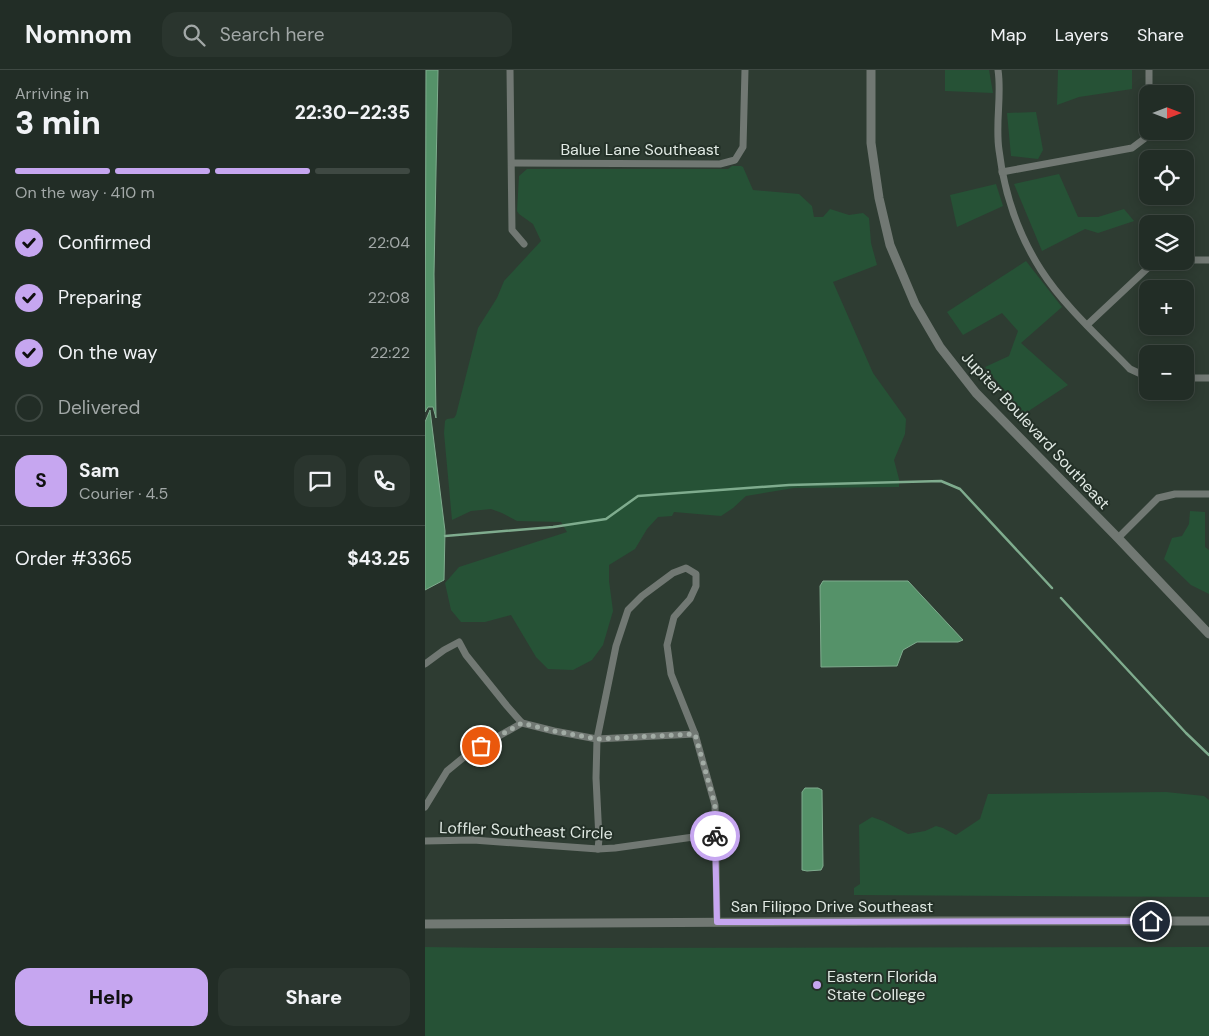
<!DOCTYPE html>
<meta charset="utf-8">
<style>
:root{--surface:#222d26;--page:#2a352e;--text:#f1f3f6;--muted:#a2a8a7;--line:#3f4943;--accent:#c6a6f0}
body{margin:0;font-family:"DM Sans",sans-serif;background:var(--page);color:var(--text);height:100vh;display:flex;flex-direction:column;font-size:19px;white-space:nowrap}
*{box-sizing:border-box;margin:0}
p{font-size:16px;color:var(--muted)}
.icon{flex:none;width:28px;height:28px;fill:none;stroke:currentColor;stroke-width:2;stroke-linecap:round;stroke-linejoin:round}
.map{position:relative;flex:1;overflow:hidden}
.panel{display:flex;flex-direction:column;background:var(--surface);width:425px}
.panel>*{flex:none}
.needle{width:32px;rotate:90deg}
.buttons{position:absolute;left:714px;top:15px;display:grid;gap:10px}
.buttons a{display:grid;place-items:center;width:55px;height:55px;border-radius:10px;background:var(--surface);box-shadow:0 2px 12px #0003,0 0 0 1px var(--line);font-size:25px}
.pin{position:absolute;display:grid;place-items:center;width:42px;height:42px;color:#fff;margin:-21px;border:2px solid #fff;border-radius:50%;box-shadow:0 1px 5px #0007}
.courier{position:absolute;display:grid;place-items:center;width:50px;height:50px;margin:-25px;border:4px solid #c6a6f0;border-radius:50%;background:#fff;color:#222;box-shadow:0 1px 6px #0007}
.summary em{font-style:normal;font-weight:800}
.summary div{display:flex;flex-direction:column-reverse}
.summary{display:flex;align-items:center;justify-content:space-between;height:85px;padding:0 15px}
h1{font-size:32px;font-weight:800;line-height:38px}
.bar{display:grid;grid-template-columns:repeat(4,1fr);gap:8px 5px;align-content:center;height:60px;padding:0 15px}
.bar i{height:6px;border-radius:4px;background:var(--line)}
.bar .selected{background:var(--accent)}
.bar p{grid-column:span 4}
.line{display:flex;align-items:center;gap:12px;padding:0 15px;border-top:1px solid var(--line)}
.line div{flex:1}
.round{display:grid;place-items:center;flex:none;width:52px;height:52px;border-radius:15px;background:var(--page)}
ol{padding:0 15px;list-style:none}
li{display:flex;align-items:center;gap:15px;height:55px}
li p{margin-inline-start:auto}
li .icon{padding:5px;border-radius:50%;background:var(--accent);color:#111;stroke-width:4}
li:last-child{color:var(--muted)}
li i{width:28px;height:28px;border:2px solid var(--line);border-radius:50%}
.button{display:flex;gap:10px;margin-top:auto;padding:10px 15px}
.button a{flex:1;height:58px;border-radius:15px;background:var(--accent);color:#111;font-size:20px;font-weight:800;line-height:58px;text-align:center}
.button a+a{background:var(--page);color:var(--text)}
header{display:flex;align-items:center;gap:30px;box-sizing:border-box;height:70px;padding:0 25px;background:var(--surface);border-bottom:1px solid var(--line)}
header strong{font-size:24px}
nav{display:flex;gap:28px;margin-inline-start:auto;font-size:18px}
.search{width:350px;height:45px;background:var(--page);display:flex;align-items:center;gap:12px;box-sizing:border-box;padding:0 18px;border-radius:15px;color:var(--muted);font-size:19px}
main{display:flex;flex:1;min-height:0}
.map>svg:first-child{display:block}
.green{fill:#265236}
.water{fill:#559269;stroke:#7fac8e}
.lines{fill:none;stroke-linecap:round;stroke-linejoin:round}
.stream{stroke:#7fac8e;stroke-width:2.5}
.minor{stroke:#717873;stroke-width:7}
.tertiary{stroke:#717873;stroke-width:9}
.done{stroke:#a2aca5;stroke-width:5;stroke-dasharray:0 9}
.route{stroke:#c6a6f0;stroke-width:6}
.poi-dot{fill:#c6a6f0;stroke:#243128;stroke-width:2}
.labels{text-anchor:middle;stroke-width:4;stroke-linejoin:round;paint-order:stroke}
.street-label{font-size:16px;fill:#e0e9e3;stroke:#243128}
.poi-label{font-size:16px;fill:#e0e9e3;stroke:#243128;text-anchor:start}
</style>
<header>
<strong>Nomnom</strong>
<div class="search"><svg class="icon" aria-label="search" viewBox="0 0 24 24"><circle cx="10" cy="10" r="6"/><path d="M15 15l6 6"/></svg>Search here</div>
<nav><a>Map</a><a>Layers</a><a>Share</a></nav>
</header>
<main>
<section class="panel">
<div class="summary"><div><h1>3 min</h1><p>Arriving in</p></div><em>22:30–22:35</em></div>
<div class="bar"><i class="selected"></i><i class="selected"></i><i class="selected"></i><i></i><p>On the way · 410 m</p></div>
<ol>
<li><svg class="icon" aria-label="check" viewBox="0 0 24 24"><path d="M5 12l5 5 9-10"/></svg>Confirmed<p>22:04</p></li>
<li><svg class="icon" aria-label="check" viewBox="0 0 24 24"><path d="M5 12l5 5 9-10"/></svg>Preparing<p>22:08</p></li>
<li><svg class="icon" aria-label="check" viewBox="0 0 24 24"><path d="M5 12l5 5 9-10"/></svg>On the way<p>22:22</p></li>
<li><i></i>Delivered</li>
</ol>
<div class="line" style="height:90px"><b class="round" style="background:var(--accent);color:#111">S</b><div><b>Sam</b><p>Courier · 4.5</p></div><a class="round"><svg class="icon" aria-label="chat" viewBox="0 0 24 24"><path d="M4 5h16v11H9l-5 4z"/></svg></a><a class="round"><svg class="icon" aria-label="phone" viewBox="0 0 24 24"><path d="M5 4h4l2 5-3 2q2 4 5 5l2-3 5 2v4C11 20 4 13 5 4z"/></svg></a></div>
<div class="line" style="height:65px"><div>Order #3365</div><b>$43.25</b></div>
<div class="button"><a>Help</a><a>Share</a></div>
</section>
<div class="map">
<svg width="784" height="966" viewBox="0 0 784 966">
<rect width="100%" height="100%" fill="#2e3c32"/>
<g class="green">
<polygon points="520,0 564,0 568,23 520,21"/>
<polygon points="633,0 707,0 707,19 654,27 632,35"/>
<polygon points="611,42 618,80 613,89 586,86 582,43"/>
<polygon points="307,96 316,96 318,97 328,120 374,124 387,136 389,147 398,147 405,139 424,145 438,143 444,148 446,173 452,195 408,212 448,303 481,349 480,364 469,390 474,409 474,417 369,418 321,426 308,438 296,446 249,442 247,446 233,447 222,459 210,479 184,495 184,511 188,541 178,575 167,590 148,600 123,599 111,587 86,545 60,552 36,552 26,540 20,513 34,497 142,462 136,452 92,451 77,443 66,439 46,441 27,450 19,363 20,351 22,349 29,348 31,345 53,258 72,228 79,211 116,171 108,154 94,144 92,141 94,106 102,99 303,99"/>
<polygon points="634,104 653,147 673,147 699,139 709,151 673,163 660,159 617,181 589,114"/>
<polygon points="571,114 578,136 532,157 525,125"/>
<polygon points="601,191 637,237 596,273 643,315 599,344 560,297 584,286 593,261 577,243 538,265 522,242"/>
<polygon points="765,441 780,442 780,477 784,480 784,524 766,515 739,489 747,468 757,466 764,454"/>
<polygon points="741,722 779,726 784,730 784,827 429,825 429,818 435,814 434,755 447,747 458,751 483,764 500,761 511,756 518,758 531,765 555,749 563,724"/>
<polygon points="0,877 73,878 784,877 784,966 0,966"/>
</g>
<g class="water">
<polygon points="1,0 13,0 9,204 11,348 8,337 3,337 0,342"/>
<polygon points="5,340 20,461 19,510 0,520 0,352"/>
<polygon points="398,511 483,511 538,570 533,572 492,572 478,580 472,596 396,597 395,516"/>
<polygon points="380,718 393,718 397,720 398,796 396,800 382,801 377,800 377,722"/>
</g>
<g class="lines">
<g class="stream">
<polyline points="20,466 128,457 181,449 213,426 364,415 516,411 535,419 627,518"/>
<polyline points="636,528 761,663 784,685"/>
</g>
<g class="minor">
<polyline points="85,0 87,160 99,174"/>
<path d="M573,0C577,26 570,53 574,80C579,122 593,164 616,200C639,236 676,269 705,299L718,305L722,306"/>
<polyline points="724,24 724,0"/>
<polyline points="87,93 295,94 310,90 318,77 320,0"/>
<polyline points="577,102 707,78 719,69 722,59"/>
<polyline points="760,190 784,190"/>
<polyline points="662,255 727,194 737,191"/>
<polyline points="760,308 784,308"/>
<polyline points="693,468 733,428 750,424 784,424"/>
<polyline points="0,594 19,580 34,572 41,585 82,636 97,653 129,661 172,669 270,664"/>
<polyline points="0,737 22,701 44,683 97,653"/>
<polyline points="0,771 48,770 173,779 190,778 290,764"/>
<polyline points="173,779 174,769 171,708 172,669 191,576 203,540 217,526 248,503 261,498 271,504 271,516 265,529 249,547 242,575 246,604 270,664 290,735 292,852"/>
</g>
<g class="tertiary">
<polyline points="446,0 446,73 454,128 465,175 490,234 515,277 551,323 693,468 784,564"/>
<polyline points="0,854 515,851 784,851"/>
</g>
</g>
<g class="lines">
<polyline class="done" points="56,676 97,653 129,661 172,669 270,664 290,735 290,766"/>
<polyline class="route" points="290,766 292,852 726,851"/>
</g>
<circle class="poi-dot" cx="392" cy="915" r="5"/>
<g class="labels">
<g class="street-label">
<text x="215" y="85">Balue Lane Southeast</text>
<text transform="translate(611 360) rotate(47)" y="6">Jupiter Boulevard Southeast</text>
<text transform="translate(101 760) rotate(2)" y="6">Loffler Southeast Circle</text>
<text x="407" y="842">San Filippo Drive Southeast</text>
</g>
<g class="poi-label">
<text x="402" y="912">Eastern Florida<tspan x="402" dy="18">State College</tspan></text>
</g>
</g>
</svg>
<div class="buttons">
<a><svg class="needle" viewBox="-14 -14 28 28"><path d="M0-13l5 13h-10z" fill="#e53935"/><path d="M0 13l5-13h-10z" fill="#a2a8a7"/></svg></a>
<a><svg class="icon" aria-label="locate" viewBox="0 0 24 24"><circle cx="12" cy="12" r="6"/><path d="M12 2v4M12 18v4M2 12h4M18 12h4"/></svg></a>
<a><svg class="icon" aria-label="layers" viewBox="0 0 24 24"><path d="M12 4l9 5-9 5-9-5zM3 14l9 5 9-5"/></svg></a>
<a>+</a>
<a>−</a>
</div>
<div class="pin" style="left:56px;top:676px;background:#ea580c"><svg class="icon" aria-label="bag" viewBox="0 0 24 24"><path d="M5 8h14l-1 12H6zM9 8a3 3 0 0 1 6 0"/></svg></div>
<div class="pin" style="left:726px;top:851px;background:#1f2937"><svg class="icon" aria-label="home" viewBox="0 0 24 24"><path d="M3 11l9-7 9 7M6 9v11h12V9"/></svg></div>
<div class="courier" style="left:290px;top:766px"><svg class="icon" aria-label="bike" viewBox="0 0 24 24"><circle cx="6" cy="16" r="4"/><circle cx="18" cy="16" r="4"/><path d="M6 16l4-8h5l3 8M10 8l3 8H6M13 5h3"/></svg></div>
</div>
</main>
